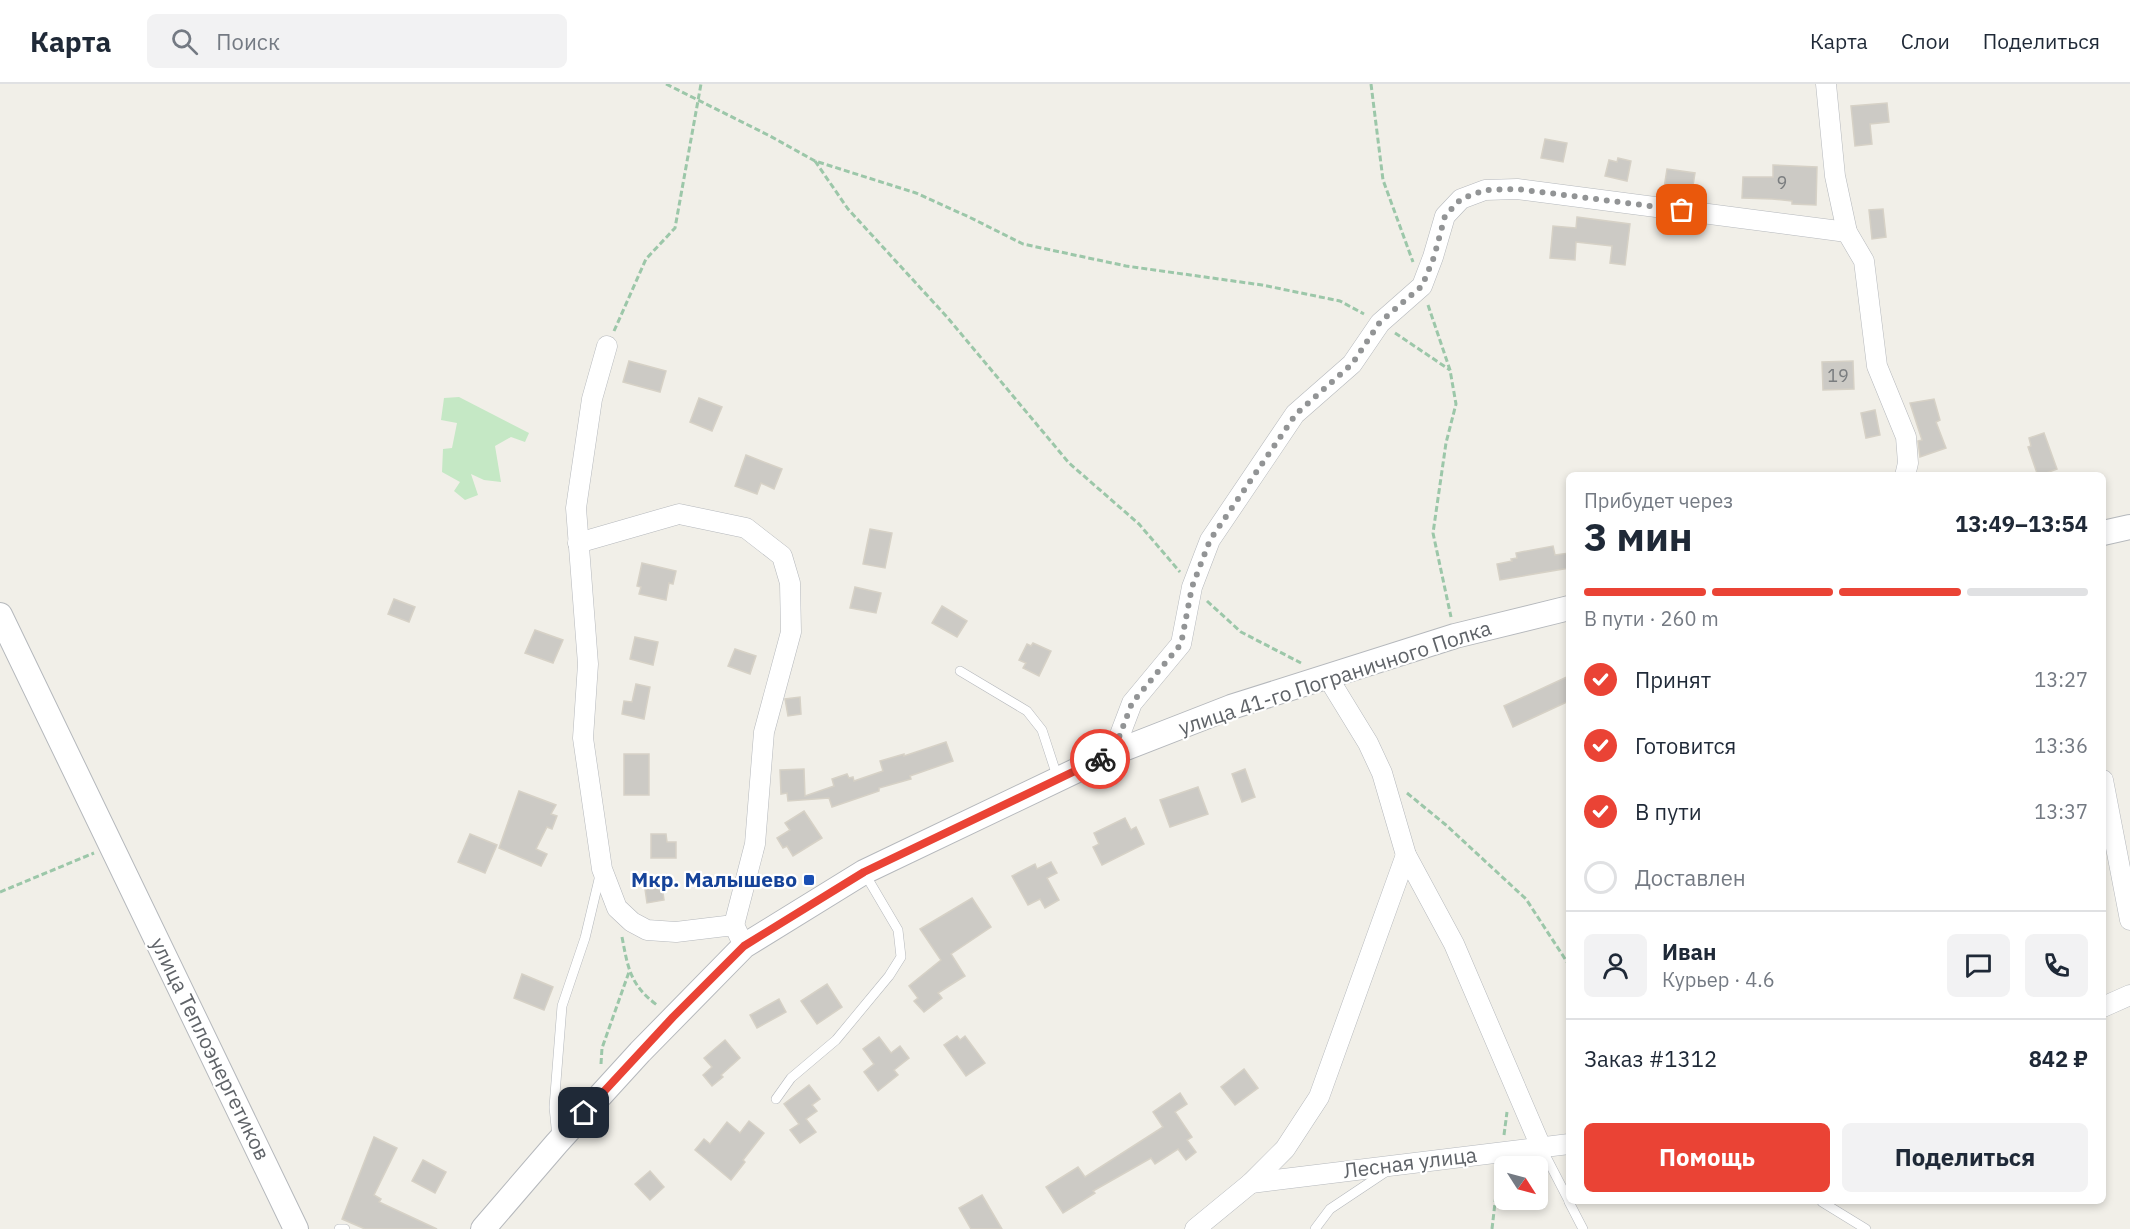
<!DOCTYPE html>
<html lang="ru">
<meta charset="utf-8">
<style>
:root{--surface:#fff;--page:#f2f2f3;--text:#1f2937;--muted:#747a83;--line:#e0e1e3;--accent:#ea4335}
body{margin:0;font-family:"IBM Plex Sans",sans-serif;background:var(--page);color:var(--text);height:100vh;display:flex;flex-direction:column;font-size:22px;white-space:nowrap}
*{box-sizing:border-box;margin:0}
p{font-size:20px;color:var(--muted)}
.icon{flex:none;width:33px;height:33px;fill:none;stroke:currentColor;stroke-width:2;stroke-linecap:round;stroke-linejoin:round}
.map{position:relative;flex:1;overflow:hidden}
.sheet{position:absolute;left:1566px;top:388px;width:540px;height:732px;display:flex;flex-direction:column;background:var(--surface);border-radius:9px;box-shadow:0 3px 9px #0003}
.sheet>*{flex:none}
.needle{width:39px;rotate:126deg}
.buttons{position:absolute;left:1494px;top:1072px;display:grid;gap:12px}
.buttons a{display:grid;place-items:center;width:54px;height:54px;border-radius:9px;background:var(--surface);box-shadow:0 3px 9px #0003;font-size:30px}
.pin{position:absolute;display:grid;place-items:center;width:51px;height:51px;color:#fff;margin:-26px;border-radius:12px;box-shadow:0 3px 9px #0006}
.courier{position:absolute;display:grid;place-items:center;width:60px;height:60px;margin:-30px;border:4px solid #ea4335;border-radius:50%;background:#fff;color:#222;box-shadow:0 2px 8px #0007}
.summary em{font-style:normal;font-weight:800}
.summary div{display:flex;flex-direction:column-reverse}
.summary{display:flex;align-items:center;justify-content:space-between;height:102px;padding:0 18px}
h1{font-size:39px;font-weight:800;line-height:45px}
.bar{display:grid;grid-template-columns:repeat(4,1fr);gap:9px 6px;align-content:center;height:72px;padding:0 18px}
.bar i{height:8px;border-radius:4px;background:var(--line)}
.bar .active{background:var(--accent)}
.bar p{grid-column:span 4}
.line{display:flex;align-items:center;gap:15px;padding:0 18px;border-top:2px solid var(--line)}
.line div{flex:1}
.round{display:grid;place-items:center;flex:none;width:63px;height:63px;border-radius:9px;background:var(--page)}
ol{padding:0 18px;list-style:none}
li{display:flex;align-items:center;gap:18px;height:66px}
li p{margin-inline-start:auto}
li .icon{padding:6px;border-radius:50%;background:var(--accent);color:#fff;stroke-width:4}
li:last-child{color:var(--muted)}
li i{width:33px;height:33px;border:3px solid var(--line);border-radius:50%}
.primary-button{display:flex;gap:12px;margin-top:auto;padding:12px 18px}
.primary-button a{flex:1;height:69px;border-radius:9px;background:var(--accent);color:#fff;font-size:24px;font-weight:800;line-height:69px;text-align:center}
.primary-button a+a{background:var(--page);color:var(--text)}
header{display:flex;align-items:center;gap:36px;box-sizing:border-box;height:84px;padding:0 30px;background:var(--surface);border-bottom:2px solid var(--line)}
header strong{font-size:28px}
nav{display:flex;gap:33px;margin-inline-start:auto;font-size:21px}
.search{width:420px;height:54px;background:var(--page);display:flex;align-items:center;gap:15px;box-sizing:border-box;padding:0 21px;border-radius:9px;color:var(--muted);font-size:22px}
.map>svg:first-child{display:block}
.green{fill:#c5e8c5}
.building{fill:#cccac5;stroke:#d6d1c6;stroke-width:1.5}
.lines{fill:none;stroke-linecap:round;stroke-linejoin:round}
.service-casing{stroke:#b5b8bc;stroke-width:10}
.minor-casing{stroke:#b5b8bc;stroke-width:21}
.tertiary-casing{stroke:#b5b8bc;stroke-width:26}
.path{stroke:#9cc7a9;stroke-width:3;stroke-dasharray:6 3;stroke-linecap:butt}
.service{stroke:#fff;stroke-width:9}
.minor{stroke:#fff;stroke-width:20}
.tertiary{stroke:#fff;stroke-width:24}
.done{stroke:#929495;stroke-width:6;stroke-dasharray:0 10.8}
.route{stroke:#ea4335;stroke-width:8}
.transit-dot{fill:#1a4fb4;stroke:#fff;stroke-width:2}
.labels{text-anchor:middle;stroke-width:4.5;stroke-linejoin:round;paint-order:stroke}
.number-label{font-size:18px;fill:#7a7d7f}
.street-label{font-size:21px;fill:#5f6368;stroke:#fff}
.transit-label{font-size:21px;font-weight:bold;fill:#164399;stroke:#fff;text-anchor:end}
</style>
<header>
<strong>Карта</strong>
<div class="search"><svg class="icon" aria-label="search" viewBox="0 0 24 24"><circle cx="10" cy="10" r="6"/><path d="M15 15l6 6"/></svg>Поиск</div>
<nav><a>Карта</a><a>Слои</a><a>Поделиться</a></nav>
</header>
<div class="map">
<svg width="2130" height="1145" viewBox="0 0 2130 1145">
<rect width="100%" height="100%" fill="#f1efe8"/>
<polygon class="green" points="459,313 529,349 525,358 511,353 495,362 501,398 484,396 471,390 478,411 465,416 454,407 460,398 442,388 443,365 452,364 457,339 441,336 444,314"/>
<g class="building">
<polygon points="1887,19 1889,38 1870,40 1872,60 1855,62 1851,22"/>
<polygon points="1545,55 1567,59 1563,78 1541,74"/>
<polygon points="1618,74 1631,77 1627,97 1605,92 1609,76 1617,78"/>
<polygon points="1773,81 1817,83 1816,121 1792,120 1792,117 1772,115 1742,114 1743,93 1773,93"/>
<polygon points="1667,85 1695,89 1692,108 1664,104"/>
<polygon points="1883,125 1886,153 1872,155 1869,126"/>
<polygon points="1577,133 1630,140 1625,181 1610,179 1612,162 1576,158 1575,176 1550,174 1553,142 1576,144"/>
<polygon points="629,277 666,287 660,308 623,298"/>
<polygon points="1853,277 1854,305 1823,306 1822,278"/>
<polygon points="699,314 722,323 712,347 690,338"/>
<polygon points="1934,315 1940,336 1936,338 1946,364 1920,373 1918,357 1922,356 1910,319"/>
<polygon points="1875,326 1880,351 1866,354 1861,329"/>
<polygon points="2044,349 2057,385 2038,392 2028,363 2031,362 2029,354"/>
<polygon points="746,371 782,385 774,405 761,399 757,410 735,402"/>
<polygon points="870,445 892,449 885,484 863,480"/>
<polygon points="1553,462 1555,471 1569,469 1569,484 1500,496 1497,480 1512,477 1511,475 1517,474 1516,469"/>
<polygon points="642,479 676,487 673,500 669,499 666,516 639,510 641,503 637,502"/>
<polygon points="855,503 881,509 876,529 850,524"/>
<polygon points="394,515 415,523 409,538 388,530"/>
<polygon points="942,522 967,537 957,553 932,539"/>
<polygon points="535,546 563,556 553,579 525,569"/>
<polygon points="635,553 658,558 653,581 630,575"/>
<polygon points="1033,559 1051,567 1039,592 1023,584 1026,579 1019,576 1027,560 1031,562"/>
<polygon points="735,565 756,572 750,590 728,582"/>
<polygon points="1569,592 1569,617 1513,643 1504,622"/>
<polygon points="636,600 650,603 644,635 622,630 624,617 632,618"/>
<polygon points="800,613 801,630 788,632 785,615"/>
<polygon points="946,658 953,677 910,692 911,695 879,704 879,707 832,723 829,714 788,717 787,709 781,710 780,686 804,685 805,712 834,702 832,695 847,690 849,694 853,693 854,697 883,687 880,677 904,670 904,672"/>
<rect x="624" y="670" width="25" height="41"/>
<polygon points="1245,685 1255,713 1242,718 1232,690"/>
<polygon points="1198,703 1208,730 1170,743 1160,716"/>
<polygon points="519,707 556,721 551,730 557,732 552,745 547,743 536,765 547,770 541,782 499,764"/>
<polygon points="804,727 822,754 793,772 787,762 783,764 777,754 790,746 785,739"/>
<polygon points="1125,734 1131,746 1136,743 1144,760 1102,781 1093,763 1099,760 1094,749"/>
<polygon points="470,750 497,761 485,789 458,778"/>
<polygon points="651,750 666,750 667,758 676,758 676,774 651,774"/>
<polygon points="1051,778 1057,789 1047,794 1059,816 1045,824 1040,815 1028,821 1012,792 1035,780 1037,785"/>
<polygon points="662,802 664,816 647,819 645,805"/>
<polygon points="972,814 991,843 951,870 965,892 938,909 942,914 924,928 914,917 918,914 909,902 941,876 920,845"/>
<polygon points="522,890 553,903 544,926 514,914"/>
<polygon points="827,900 842,923 817,940 801,917"/>
<polygon points="779,915 786,928 757,944 750,931"/>
<polygon points="957,952 960,956 965,952 985,979 966,992 944,961"/>
<polygon points="879,953 891,969 900,962 909,974 894,986 898,991 878,1007 864,988 874,980 863,965"/>
<polygon points="725,956 740,974 721,991 723,993 712,1002 703,991 712,983 704,974"/>
<polygon points="1244,985 1258,1004 1235,1021 1221,1003"/>
<polygon points="809,1001 820,1015 812,1021 817,1027 806,1035 816,1048 800,1059 790,1046 799,1040 784,1020"/>
<polygon points="1180,1009 1187,1020 1175,1028 1192,1053 1187,1056 1196,1068 1186,1076 1178,1065 1155,1080 1151,1074 1093,1107 1095,1109 1063,1129 1046,1103 1078,1083 1085,1093 1163,1043 1153,1028"/>
<polygon points="749,1037 764,1049 743,1076 745,1078 731,1096 695,1066 704,1055 710,1060 727,1038 740,1049"/>
<polygon points="374,1053 397,1064 374,1111 381,1115 379,1118 437,1145 365,1145 342,1135"/>
<polygon points="423,1076 446,1088 435,1109 412,1097"/>
<polygon points="650,1087 664,1103 650,1116 635,1100"/>
<polygon points="982,1111 1002,1145 971,1145 959,1124"/>
</g>
<g class="lines">
<g class="service-casing">
<g id="service">
<polyline points="960,587 1027,627 1042,646 1058,695"/>
<polyline points="776,1015 791,994 836,956 889,892 901,873 898,846 865,790"/>
<polyline points="557,1053 554,1023 562,922 585,854 600,791"/>
<polyline points="1541,1063 1569,1117"/>
<polyline points="1569,1118 1583,1145"/>
<polyline points="1822,1118 1866,1145"/>
<polyline points="339,1145 345,1145"/>
<polyline points="1315,1145 1330,1125 1387,1087"/>
</g>
</g>
<g class="minor-casing">
<g id="minor">
<polyline points="1826,0 1835,92 1847,148 1864,177 1877,282 1906,353 1908,379 1905,392"/>
<polyline points="607,262 592,315 576,424 588,580 583,654 602,785 617,824 632,838 647,846 676,848 734,841 744,862"/>
<polyline points="578,459 679,430 746,444 782,472 790,499 791,548 764,648 755,760 734,841"/>
<polyline points="1327,592 1368,659 1382,689 1406,771 1454,860 1541,1063"/>
<polyline points="1113,669 1132,619 1181,560 1192,503 1210,456 1295,330 1352,280 1380,239 1422,202 1433,173 1445,132 1461,115 1485,106 1517,105 1847,148"/>
<polyline points="2103,696 2130,836"/>
<polyline points="2103,923 2130,911"/>
<polyline points="1251,1099 1569,1060"/>
<polyline points="1195,1145 1251,1099 1285,1065 1319,1013 1406,771"/>
</g>
</g>
<g class="tertiary-casing">
<g id="tertiary">
<polyline points="2103,449 2130,443"/>
<polyline points="0,531 296,1145"/>
<polyline points="483,1145 557,1059 640,968 744,862 864,788 1113,669 1231,623 1455,552 1569,524"/>
</g>
</g>
<g class="path">
<polyline points="666,0 770,52 815,77 916,109 969,133 1023,160 1126,182 1262,201 1340,217 1364,230"/>
<polyline points="1371,0 1383,96 1413,178"/>
<polyline points="815,77 848,125 947,233 1069,379 1139,440 1180,488"/>
<polyline points="1428,221 1450,286 1456,320 1446,359 1433,449 1451,533"/>
<polyline points="614,247 646,175 675,144 701,0"/>
<polyline points="1395,249 1450,286"/>
<polyline points="1207,517 1241,548 1301,579"/>
<polyline points="1407,709 1446,741 1526,815 1569,881"/>
<polyline points="0,808 94,769"/>
<path d="M622,853C628,884 630,901 657,921"/>
<polyline points="601,980 602,964 629,888"/>
<polyline points="1504,1051 1507,1028"/>
<polyline points="1492,1145 1499,1084"/>
</g>
<use href="#service" class="service"/>
<use href="#minor" class="minor"/>
<use href="#tertiary" class="tertiary"/>
</g>
<g class="lines">
<polyline class="done" points="1100,675 1113,669 1132,619 1181,560 1192,503 1210,456 1296,330 1352,280 1380,238 1422,202 1434,173 1445,132 1461,115 1485,106 1517,105 1682,126"/>
<polyline class="route" points="584,1029 673,933 744,862 864,788 1100,675"/>
</g>
<rect class="transit-dot" x="803" y="790" width="12" height="12" rx="3"/>
<g class="labels">
<g class="number-label">
<text x="1782" y="105">9</text>
<text x="1838" y="298">19</text>
</g>
<g class="street-label">
<text transform="translate(1335 594) rotate(-18)" y="7">улица 41-го Пограничного Полка</text>
<text transform="translate(210 965) rotate(64)" y="7">улица Теплоэнергетиков</text>
<text transform="translate(1410 1079) rotate(-7)" y="7">Лесная улица</text>
</g>
<g class="transit-label">
<text x="797" y="803">Мкр. Малышево</text>
</g>
</g>
</svg>
<div class="buttons">
<a><svg class="needle" viewBox="-14 -14 28 28"><path d="M0-13l5 13h-10z" fill="#e53935"/><path d="M0 13l5-13h-10z" fill="#747a83"/></svg></a>
</div>
<div class="pin" style="left:1682px;top:126px;background:#ea580c"><svg class="icon" aria-label="bag" viewBox="0 0 24 24"><path d="M5 8h14l-1 12H6zM9 8a3 3 0 0 1 6 0"/></svg></div>
<div class="pin" style="left:584px;top:1029px;background:#1f2937"><svg class="icon" aria-label="home" viewBox="0 0 24 24"><path d="M3 11l9-7 9 7M6 9v11h12V9"/></svg></div>
<div class="courier" style="left:1100px;top:675px"><svg class="icon" aria-label="bike" viewBox="0 0 24 24"><circle cx="6" cy="16" r="4"/><circle cx="18" cy="16" r="4"/><path d="M6 16l4-8h5l3 8M10 8l3 8H6M13 5h3"/></svg></div>
<section class="sheet">
<div class="summary"><div><h1>3 мин</h1><p>Прибудет через</p></div><em>13:49–13:54</em></div>
<div class="bar"><i class="active"></i><i class="active"></i><i class="active"></i><i></i><p>В пути · 260 m</p></div>
<ol>
<li><svg class="icon" aria-label="check" viewBox="0 0 24 24"><path d="M5 12l5 5 9-10"/></svg>Принят<p>13:27</p></li>
<li><svg class="icon" aria-label="check" viewBox="0 0 24 24"><path d="M5 12l5 5 9-10"/></svg>Готовится<p>13:36</p></li>
<li><svg class="icon" aria-label="check" viewBox="0 0 24 24"><path d="M5 12l5 5 9-10"/></svg>В пути<p>13:37</p></li>
<li><i></i>Доставлен</li>
</ol>
<div class="line" style="height:108px"><a class="round"><svg class="icon" aria-label="person" viewBox="0 0 24 24"><circle cx="12" cy="8" r="4"/><path d="M4 21q1-7 8-7t8 7"/></svg></a><div><b>Иван</b><p>Курьер · 4.6</p></div><a class="round"><svg class="icon" aria-label="chat" viewBox="0 0 24 24"><path d="M4 5h16v11H9l-5 4z"/></svg></a><a class="round"><svg class="icon" aria-label="phone" viewBox="0 0 24 24"><path d="M5 4h4l2 5-3 2q2 4 5 5l2-3 5 2v4C11 20 4 13 5 4z"/></svg></a></div>
<div class="line" style="height:78px"><div>Заказ #1312</div><b>842 ₽</b></div>
<div class="primary-button"><a>Помощь</a><a>Поделиться</a></div>
</section>
</div>
